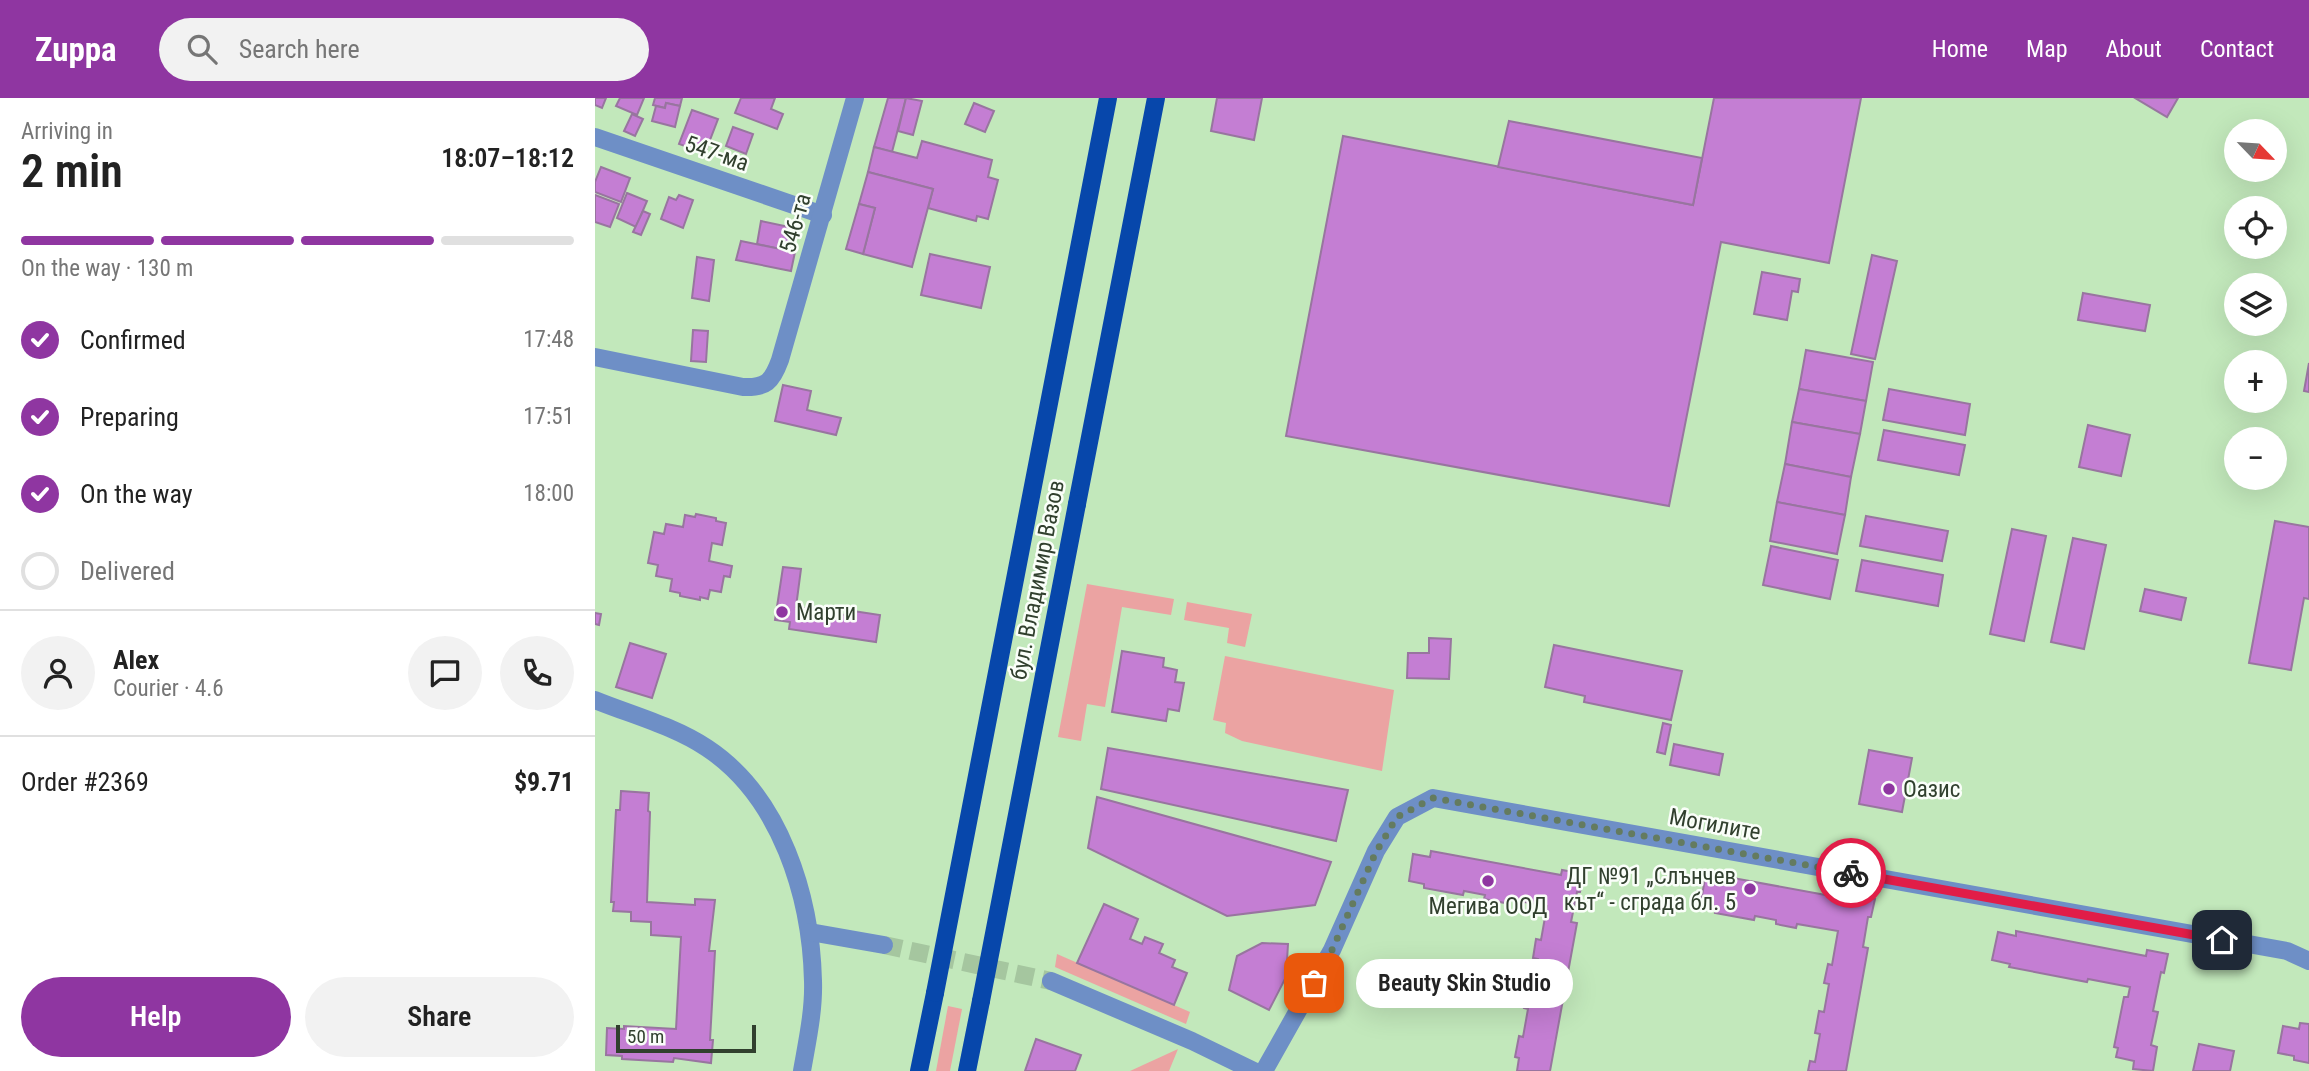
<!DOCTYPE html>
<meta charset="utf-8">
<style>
:root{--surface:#fff;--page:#f2f2f2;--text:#222;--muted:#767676;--line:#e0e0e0;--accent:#8f36a1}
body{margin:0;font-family:"Roboto Condensed",sans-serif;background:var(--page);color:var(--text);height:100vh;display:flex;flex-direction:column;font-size:26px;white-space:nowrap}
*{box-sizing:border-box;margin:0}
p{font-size:23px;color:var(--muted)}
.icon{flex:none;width:38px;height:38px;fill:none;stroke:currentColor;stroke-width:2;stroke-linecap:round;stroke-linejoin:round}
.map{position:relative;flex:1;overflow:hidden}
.side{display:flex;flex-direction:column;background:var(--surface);width:595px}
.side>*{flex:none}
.needle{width:46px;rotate:115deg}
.tools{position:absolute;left:1629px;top:21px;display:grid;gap:14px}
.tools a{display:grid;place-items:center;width:63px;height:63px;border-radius:50%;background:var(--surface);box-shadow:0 7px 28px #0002;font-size:35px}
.scale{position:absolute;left:21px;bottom:18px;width:140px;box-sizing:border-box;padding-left:7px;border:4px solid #31402e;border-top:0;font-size:19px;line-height:24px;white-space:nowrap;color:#31402e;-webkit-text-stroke:5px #fafef9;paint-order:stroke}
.pin{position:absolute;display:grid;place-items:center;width:60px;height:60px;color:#fff;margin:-30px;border-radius:14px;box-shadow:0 4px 10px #0006}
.courier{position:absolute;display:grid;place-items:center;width:70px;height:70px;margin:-35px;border:5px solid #e11d48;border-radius:50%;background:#fff;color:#222;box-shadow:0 2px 9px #0007}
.bubble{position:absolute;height:49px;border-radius:24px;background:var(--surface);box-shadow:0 7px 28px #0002;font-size:23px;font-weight:600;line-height:49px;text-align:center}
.headline em{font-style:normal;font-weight:600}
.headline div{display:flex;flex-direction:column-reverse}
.headline{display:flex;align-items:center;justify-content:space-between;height:119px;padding:0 21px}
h1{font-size:46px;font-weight:600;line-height:52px}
.bar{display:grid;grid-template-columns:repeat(4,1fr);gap:10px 7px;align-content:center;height:84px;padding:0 21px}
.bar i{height:9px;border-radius:5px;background:var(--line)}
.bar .current{background:var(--accent)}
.bar p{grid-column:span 4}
.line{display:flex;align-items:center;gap:18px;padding:0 21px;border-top:2px solid var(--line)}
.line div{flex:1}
.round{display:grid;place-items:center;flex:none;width:74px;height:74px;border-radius:37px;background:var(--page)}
ol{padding:0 21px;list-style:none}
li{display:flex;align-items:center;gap:21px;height:77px}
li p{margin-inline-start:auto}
li .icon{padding:7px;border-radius:50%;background:var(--accent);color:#fff;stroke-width:4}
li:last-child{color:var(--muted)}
li i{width:38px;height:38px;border:4px solid var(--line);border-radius:50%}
.button{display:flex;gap:14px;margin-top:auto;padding:14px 21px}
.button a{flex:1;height:80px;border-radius:42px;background:var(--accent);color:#fff;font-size:28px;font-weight:600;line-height:80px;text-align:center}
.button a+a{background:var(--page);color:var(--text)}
header{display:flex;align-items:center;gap:42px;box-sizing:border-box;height:98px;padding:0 35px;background:var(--accent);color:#fff}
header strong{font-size:33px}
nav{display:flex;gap:38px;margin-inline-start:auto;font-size:24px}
.search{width:490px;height:63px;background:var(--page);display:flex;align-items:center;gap:18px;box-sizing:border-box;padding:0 24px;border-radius:38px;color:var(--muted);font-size:26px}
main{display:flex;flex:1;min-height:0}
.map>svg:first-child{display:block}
.green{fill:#eba3a2}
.building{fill:#c47ed3;stroke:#98759f;stroke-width:2}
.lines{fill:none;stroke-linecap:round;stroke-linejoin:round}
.minor-tunnel{stroke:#a5c69f;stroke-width:18;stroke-dasharray:18 9;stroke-linecap:butt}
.minor{stroke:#6e8fc6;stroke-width:18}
.major{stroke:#0747ab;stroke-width:18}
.major-bridge{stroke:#0747ab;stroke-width:18}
.done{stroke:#647b5f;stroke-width:7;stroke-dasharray:0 12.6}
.route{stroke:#e11d48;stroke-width:9}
.poi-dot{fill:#8f36a1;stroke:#fafef9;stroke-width:2.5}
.labels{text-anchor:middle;stroke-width:5;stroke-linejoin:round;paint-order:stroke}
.street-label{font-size:23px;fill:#31402e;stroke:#fafef9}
.poi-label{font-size:23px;fill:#31402e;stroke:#fafef9;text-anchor:start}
</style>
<header>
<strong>Zuppa</strong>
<div class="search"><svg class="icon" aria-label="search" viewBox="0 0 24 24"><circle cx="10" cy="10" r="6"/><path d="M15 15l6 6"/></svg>Search here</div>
<nav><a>Home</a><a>Map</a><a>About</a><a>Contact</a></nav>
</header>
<main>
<section class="side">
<div class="headline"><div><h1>2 min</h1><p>Arriving in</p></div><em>18:07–18:12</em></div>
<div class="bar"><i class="current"></i><i class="current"></i><i class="current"></i><i></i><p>On the way · 130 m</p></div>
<ol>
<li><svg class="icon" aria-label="check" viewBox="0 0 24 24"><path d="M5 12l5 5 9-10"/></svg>Confirmed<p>17:48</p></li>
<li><svg class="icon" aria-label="check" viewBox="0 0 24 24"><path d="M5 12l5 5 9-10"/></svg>Preparing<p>17:51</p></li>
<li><svg class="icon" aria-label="check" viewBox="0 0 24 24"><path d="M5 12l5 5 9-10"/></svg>On the way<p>18:00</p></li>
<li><i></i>Delivered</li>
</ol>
<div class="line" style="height:126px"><a class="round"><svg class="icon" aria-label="person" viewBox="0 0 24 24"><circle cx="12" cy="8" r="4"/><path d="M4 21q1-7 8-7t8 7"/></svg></a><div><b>Alex</b><p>Courier · 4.6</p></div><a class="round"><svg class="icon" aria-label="chat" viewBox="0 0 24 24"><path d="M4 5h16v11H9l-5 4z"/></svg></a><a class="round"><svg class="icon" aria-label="phone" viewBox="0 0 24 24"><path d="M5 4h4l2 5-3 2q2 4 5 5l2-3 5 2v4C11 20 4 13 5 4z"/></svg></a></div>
<div class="line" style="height:91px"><div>Order #2369</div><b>$9.71</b></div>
<div class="button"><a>Help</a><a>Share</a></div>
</section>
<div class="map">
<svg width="1714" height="973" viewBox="0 0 1714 973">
<rect width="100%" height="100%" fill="#c2e8bb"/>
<g class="green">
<polygon points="492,486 579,501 576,517 527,509 510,609 492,606 486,643 463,639"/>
<polygon points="592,504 657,516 650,549 632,545 634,530 589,522"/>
<polygon points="630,558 799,592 787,673 647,643 630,635 631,625 618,622"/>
<polygon points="462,856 595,914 591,926 460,869"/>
<polygon points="353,908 367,911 355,973 341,973"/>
<polygon points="583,951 574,973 535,973"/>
</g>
<g class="building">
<polygon points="0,0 11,0 7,10 0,7"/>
<polygon points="25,0 49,0 42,17 21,8"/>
<polygon points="60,0 87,0 85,8 71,5 70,10 58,7"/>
<polygon points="146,0 180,0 176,11 188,16 182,31 140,15"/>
<polygon points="293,0 311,0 297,54 279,49"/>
<polygon points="311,0 327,3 318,37 303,33"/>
<polygon points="622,0 667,0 659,42 616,33"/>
<polygon points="1119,0 1266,0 1234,165 1126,144 1074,408 691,338 748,38 1098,107"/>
<polygon points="1540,0 1583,0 1572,19"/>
<polygon points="71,5 85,8 80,29 57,23 61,8 70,10"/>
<polygon points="379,5 399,13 390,34 370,26"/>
<polygon points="97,12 123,21 110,55 84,46"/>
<polygon points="37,16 48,21 40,38 29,33"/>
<polygon points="914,23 1107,60 1098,107 903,69"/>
<polygon points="138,29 158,36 151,56 131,48"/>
<polygon points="327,43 397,62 393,79 403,82 393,121 382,118 381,123 333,110 338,91 273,74 279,49 322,60"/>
<polygon points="6,69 35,80 26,104 0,94 0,84"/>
<polygon points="273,74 338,91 317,169 268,156 280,110 264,106"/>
<polygon points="32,95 52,103 41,129 22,120"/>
<polygon points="0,97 24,106 15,129 0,124"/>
<polygon points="84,97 98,102 88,130 66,121 74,99 81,102"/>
<polygon points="264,106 280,110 268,156 251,151"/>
<polygon points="48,113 55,116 46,137 38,134"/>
<polygon points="166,123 199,130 194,153 162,146"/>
<polygon points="146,143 200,154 196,173 141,162"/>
<polygon points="335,156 395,169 386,210 326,197"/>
<polygon points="1277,157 1302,163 1280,261 1256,256"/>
<polygon points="102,159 119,162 114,203 97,200"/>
<polygon points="1167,174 1205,181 1203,194 1197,193 1192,222 1159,216"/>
<polygon points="1488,195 1555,207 1550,233 1483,222"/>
<polygon points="98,232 113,233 111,264 96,263"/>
<polygon points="1211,252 1278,264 1271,303 1204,291"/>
<polygon points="1714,265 1714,294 1709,293"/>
<polygon points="188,287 216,293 212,312 246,320 241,337 180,323"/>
<polygon points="1204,291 1271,303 1265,336 1197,324"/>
<polygon points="1294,291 1375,306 1370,337 1288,322"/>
<polygon points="1197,324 1265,336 1256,379 1190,366"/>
<polygon points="1493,327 1535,337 1526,378 1484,369"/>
<polygon points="1289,332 1370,347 1364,377 1283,362"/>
<polygon points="1190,366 1256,379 1250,417 1182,404"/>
<polygon points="1182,404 1250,417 1242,456 1175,443"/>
<polygon points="101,416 121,420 121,423 131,425 127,447 117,445 114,463 137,468 135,479 129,478 126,494 115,492 113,501 105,499 105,502 85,498 85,495 75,493 77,481 61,478 63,467 53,465 59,434 69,436 71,426 88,429 90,417 100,419"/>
<polygon points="1271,418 1353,433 1347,463 1265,448"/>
<polygon points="1680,423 1714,429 1714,501 1709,500 1696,572 1654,565"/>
<polygon points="1417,431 1451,438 1429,543 1395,536"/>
<polygon points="1478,440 1511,447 1489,551 1456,544"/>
<polygon points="1176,448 1243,462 1235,501 1168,487"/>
<polygon points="1267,462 1348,477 1343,508 1261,493"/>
<polygon points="188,469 206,471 201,509 250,517 251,512 285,517 281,544 194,531 195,524 180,522"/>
<polygon points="1550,491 1591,500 1586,522 1545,513"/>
<polygon points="0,515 6,516 4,527 0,526"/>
<polygon points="834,540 856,541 854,581 812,580 813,555 834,555"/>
<polygon points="35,545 71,556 57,600 21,589"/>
<polygon points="959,547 1087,573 1076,622 989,604 990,598 950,589"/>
<polygon points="527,553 569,560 568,569 582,572 580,584 589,585 584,613 573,611 571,623 517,614"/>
<polygon points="1068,625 1076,627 1070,656 1062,654"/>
<polygon points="1079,646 1128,656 1124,677 1075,667"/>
<polygon points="513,650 753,692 741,743 506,691"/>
<polygon points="1274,652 1317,660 1307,714 1264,706"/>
<polygon points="26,693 54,695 53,713 55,714 52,804 100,807 100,801 120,802 114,853 120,853 115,942 118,942 116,965 79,960 78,964 27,961 27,958 11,957 12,930 29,931 29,928 81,931 86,839 56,837 56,824 36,823 36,814 18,813 19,804 16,804 21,712 25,712"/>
<polygon points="502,699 736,764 720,807 632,818 493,750"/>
<polygon points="836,753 966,777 967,772 989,776 985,794 982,794 976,824 982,825 955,973 922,973 924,960 920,959 924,938 928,939 933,911 929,910 933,888 937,889 943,861 938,860 941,841 946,842 952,808 911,801 910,805 889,801 890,797 869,793 868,797 829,790 829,786 814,783 818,756 835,759"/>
<polygon points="1127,778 1258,802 1259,797 1280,801 1276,819 1273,819 1268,849 1273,850 1251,973 1213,973 1215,963 1220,964 1225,936 1220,935 1224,913 1229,914 1234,886 1229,885 1233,866 1237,867 1243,833 1202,826 1201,830 1181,826 1181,822 1160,818 1159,822 1120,815 1121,811 1105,808 1110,781 1126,784"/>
<polygon points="509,806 543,821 535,841 547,846 550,839 568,846 564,855 580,862 577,869 592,875 579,907 482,865"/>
<polygon points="1421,833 1551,858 1552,852 1573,856 1569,875 1566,874 1558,913 1563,914 1556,947 1562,949 1558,973 1538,971 1539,963 1521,959 1523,950 1519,949 1529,899 1533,899 1535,889 1493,881 1492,884 1414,869 1415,866 1397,862 1403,834 1421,838"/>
<polygon points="667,845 693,846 691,879 674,912 634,892 642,858"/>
<polygon points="1705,925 1714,926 1714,965 1699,962 1699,958 1683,955 1688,928 1704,931"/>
<polygon points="441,941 486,957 480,973 430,973"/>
<polygon points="1604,946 1639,953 1635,973 1598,973"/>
</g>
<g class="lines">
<polyline class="minor-tunnel" points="289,847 456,883"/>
<g class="minor">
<polyline points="0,39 228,117"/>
<path d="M0,259L148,289C171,290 177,284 185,262L260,0"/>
<path d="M0,602C37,617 79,628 112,650C186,699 216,799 218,883C219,913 212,944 207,973"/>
<polyline points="215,834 289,847"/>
<polyline points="456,883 597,943 659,973"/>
<polyline points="669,973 737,852 781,753 802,719 838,700 1692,853 1714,863"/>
</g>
<g class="major">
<polyline points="482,406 561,0"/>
<polyline points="324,973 340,895"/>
<polyline points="372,973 386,903"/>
</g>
<g class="major-bridge">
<polyline points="340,895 513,0"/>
<polyline points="386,903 482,406"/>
</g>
</g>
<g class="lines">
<polyline class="done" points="719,885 737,852 781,754 802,719 838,700 1256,775"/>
<polyline class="route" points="1256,775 1627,842"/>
</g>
<g class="poi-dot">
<circle cx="187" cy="514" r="7"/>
<circle cx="1294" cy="691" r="7"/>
<circle cx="893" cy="783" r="7"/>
<circle cx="1155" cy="791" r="7"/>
</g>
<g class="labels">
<g class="street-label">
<text transform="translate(122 55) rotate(19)" y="8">547-ма</text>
<text transform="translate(200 125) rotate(-74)" y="8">546-та</text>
<text transform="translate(442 482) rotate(-79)" y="8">бул. Владимир Вазов</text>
<text transform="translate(1120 726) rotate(10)" y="8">Могилите</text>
</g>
<g class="poi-label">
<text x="201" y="522">Марти</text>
<text x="1308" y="699">Оазис</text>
<text x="1141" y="786" text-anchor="end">ДГ №91 „Слънчев<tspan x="1141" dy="26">кът“ - сграда бл. 5</tspan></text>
<text x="893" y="816" text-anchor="middle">Мегива ООД</text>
</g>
</g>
</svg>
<div class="tools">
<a><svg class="needle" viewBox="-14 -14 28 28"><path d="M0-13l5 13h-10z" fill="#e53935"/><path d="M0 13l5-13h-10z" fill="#767676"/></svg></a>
<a><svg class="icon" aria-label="locate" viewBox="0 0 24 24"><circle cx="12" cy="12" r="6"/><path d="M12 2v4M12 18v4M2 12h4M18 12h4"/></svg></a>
<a><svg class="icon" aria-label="layers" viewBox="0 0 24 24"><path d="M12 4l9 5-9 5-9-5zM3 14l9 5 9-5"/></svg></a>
<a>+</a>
<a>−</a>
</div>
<div class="scale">50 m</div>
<div class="pin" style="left:719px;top:885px;background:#ea580c"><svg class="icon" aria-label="bag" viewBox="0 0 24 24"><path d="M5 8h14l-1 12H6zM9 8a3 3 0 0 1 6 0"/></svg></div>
<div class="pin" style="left:1627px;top:842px;background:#1f2937"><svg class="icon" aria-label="home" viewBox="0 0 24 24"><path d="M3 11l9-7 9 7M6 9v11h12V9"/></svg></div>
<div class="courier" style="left:1256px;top:775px"><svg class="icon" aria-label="bike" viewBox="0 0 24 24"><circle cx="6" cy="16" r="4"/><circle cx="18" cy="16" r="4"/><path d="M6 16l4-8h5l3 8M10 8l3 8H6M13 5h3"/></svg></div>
<div class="bubble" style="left:761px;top:861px;width:217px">Beauty Skin Studio</div>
</div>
</main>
